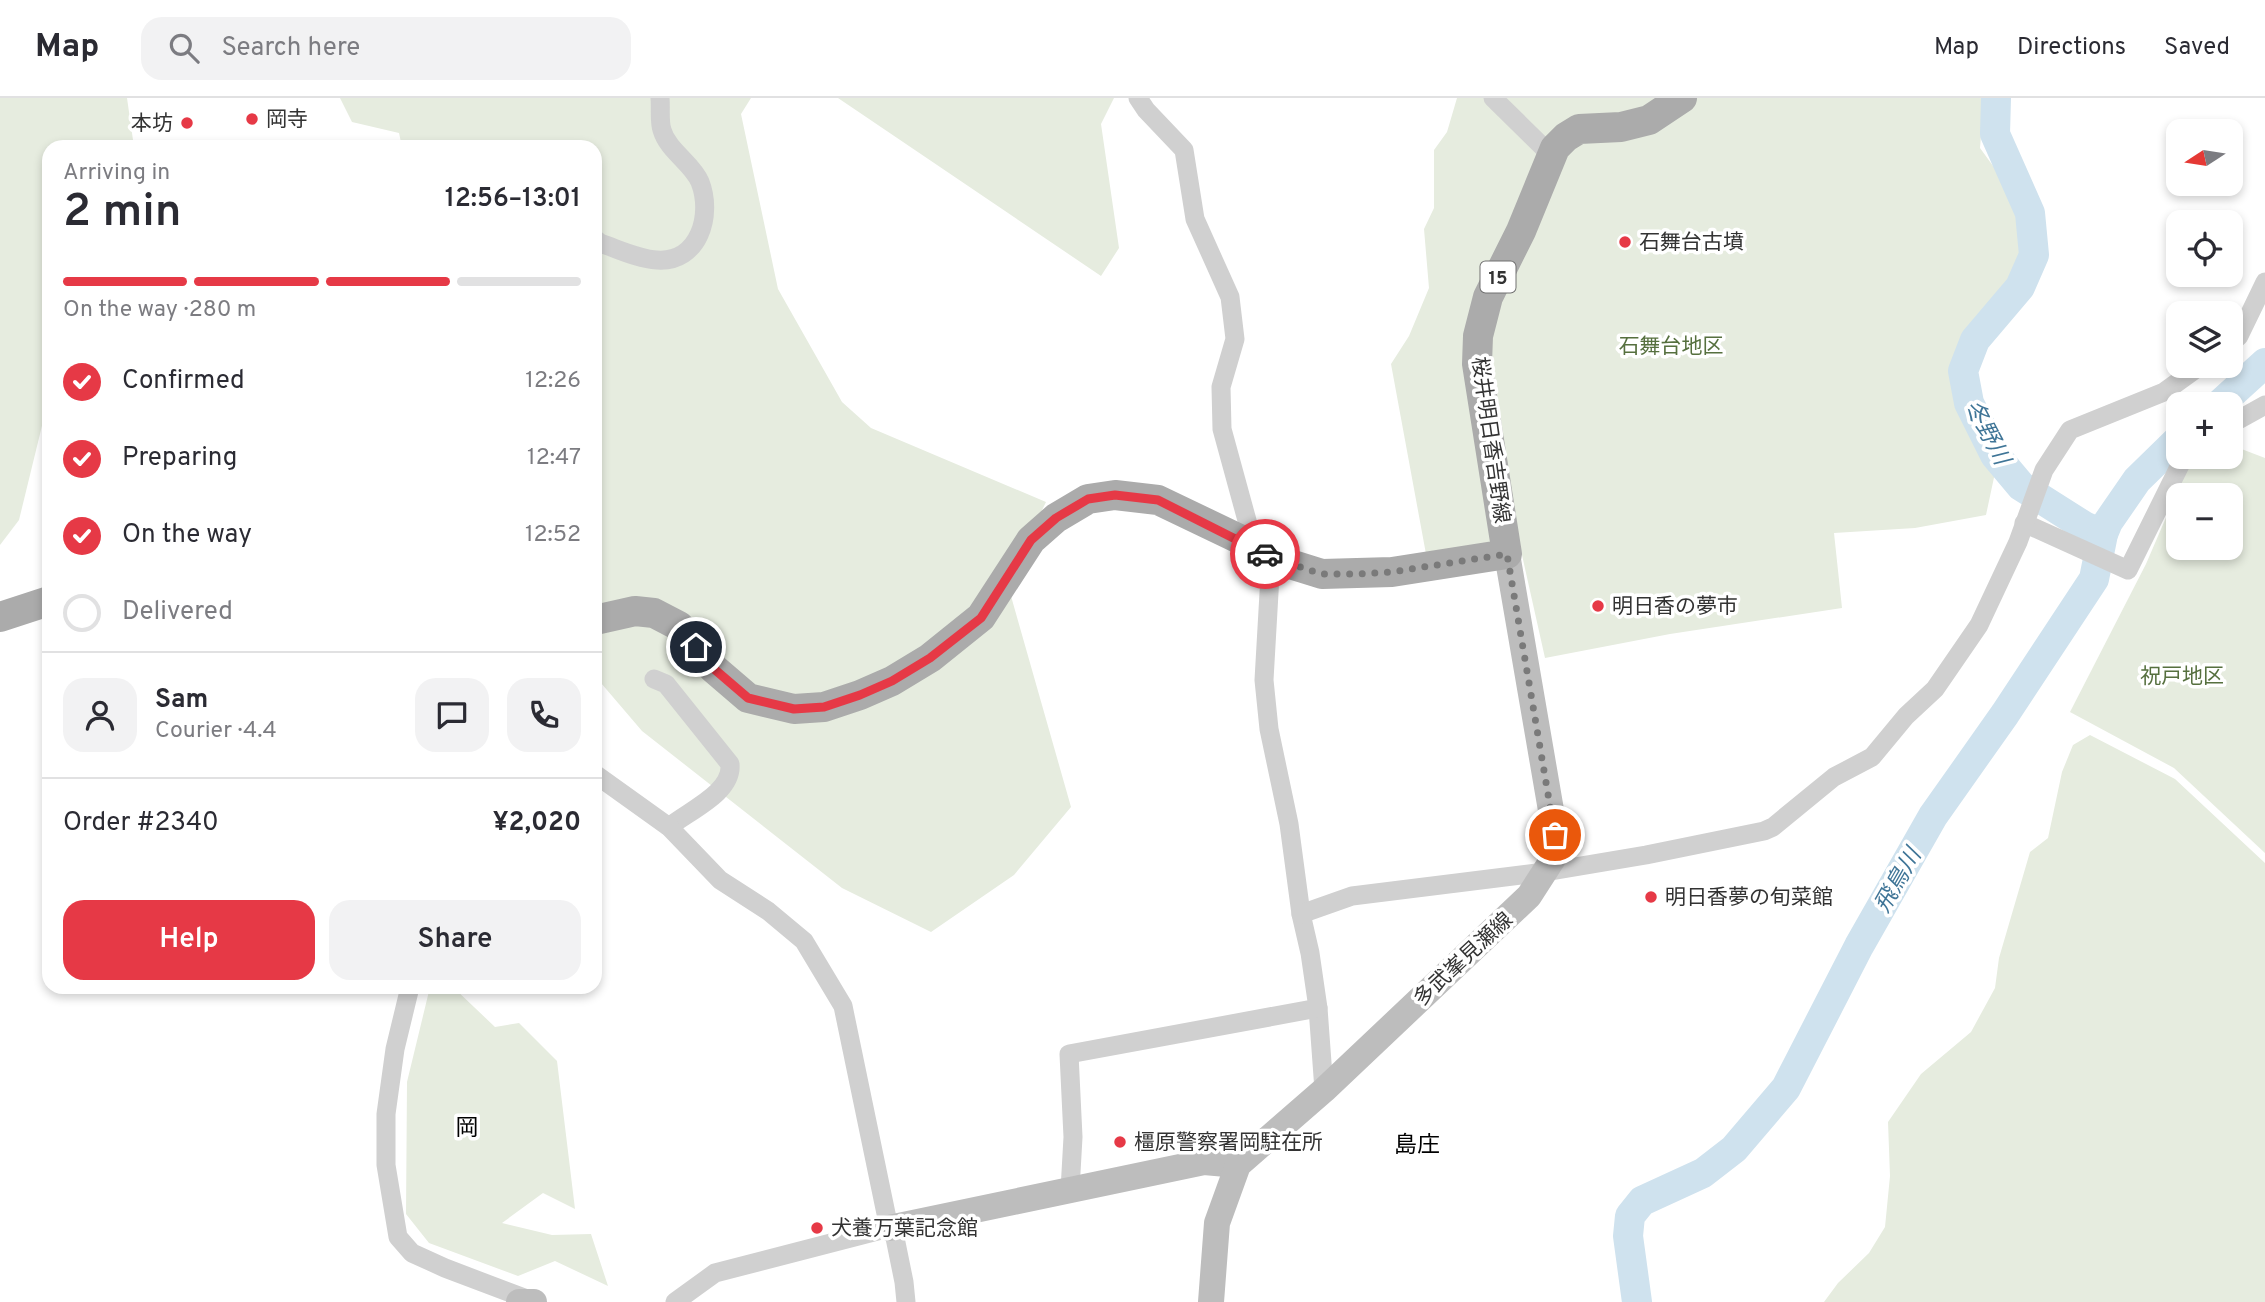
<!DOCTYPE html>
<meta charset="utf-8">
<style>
:root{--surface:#fff;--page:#f2f2f3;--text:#2b2b33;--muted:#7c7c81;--line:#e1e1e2;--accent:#e63946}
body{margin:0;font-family:Overpass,"Noto Sans JP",sans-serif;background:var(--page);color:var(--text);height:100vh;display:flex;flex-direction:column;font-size:26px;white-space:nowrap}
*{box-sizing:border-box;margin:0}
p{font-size:23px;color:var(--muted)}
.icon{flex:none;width:38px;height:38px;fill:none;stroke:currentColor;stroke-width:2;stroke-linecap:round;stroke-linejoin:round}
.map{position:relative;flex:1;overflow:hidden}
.side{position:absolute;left:42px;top:42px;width:560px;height:854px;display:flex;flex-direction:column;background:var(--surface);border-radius:21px;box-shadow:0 4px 10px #0003}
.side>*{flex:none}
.needle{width:46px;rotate:258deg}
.controls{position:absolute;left:2166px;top:21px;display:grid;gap:14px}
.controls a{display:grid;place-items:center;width:77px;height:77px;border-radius:14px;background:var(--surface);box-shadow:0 4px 10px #0003;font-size:35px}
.pin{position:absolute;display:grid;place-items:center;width:60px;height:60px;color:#fff;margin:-30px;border:4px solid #fff;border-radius:50%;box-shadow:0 2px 7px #0007}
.courier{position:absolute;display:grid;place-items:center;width:70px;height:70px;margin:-35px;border:5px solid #e63946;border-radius:50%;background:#fff;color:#222;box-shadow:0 2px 9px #0007}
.head em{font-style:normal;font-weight:600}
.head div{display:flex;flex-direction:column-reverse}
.head{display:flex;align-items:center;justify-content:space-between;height:119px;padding:0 21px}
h1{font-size:46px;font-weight:600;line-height:52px}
.bar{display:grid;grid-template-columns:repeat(4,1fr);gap:10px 7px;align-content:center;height:84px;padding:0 21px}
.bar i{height:9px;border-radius:5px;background:var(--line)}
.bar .on{background:var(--accent)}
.bar p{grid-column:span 4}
.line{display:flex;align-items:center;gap:18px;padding:0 21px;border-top:2px solid var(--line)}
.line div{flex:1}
.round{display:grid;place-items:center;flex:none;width:74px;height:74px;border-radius:21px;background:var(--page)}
ol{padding:0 21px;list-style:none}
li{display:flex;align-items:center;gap:21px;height:77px}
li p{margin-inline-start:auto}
li .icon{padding:7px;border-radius:50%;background:var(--accent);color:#fff;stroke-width:4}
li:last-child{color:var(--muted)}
li i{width:38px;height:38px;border:4px solid var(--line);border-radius:50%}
.primary-button{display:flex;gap:14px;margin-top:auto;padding:14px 21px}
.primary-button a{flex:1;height:80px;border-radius:21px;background:var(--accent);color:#fff;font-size:28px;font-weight:600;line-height:80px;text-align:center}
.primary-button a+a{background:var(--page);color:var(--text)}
header{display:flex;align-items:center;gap:42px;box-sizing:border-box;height:98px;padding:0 35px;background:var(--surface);border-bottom:2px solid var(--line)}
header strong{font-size:33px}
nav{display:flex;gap:38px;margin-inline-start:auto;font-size:24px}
.search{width:490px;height:63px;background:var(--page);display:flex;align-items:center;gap:18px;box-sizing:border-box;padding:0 24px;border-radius:21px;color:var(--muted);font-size:26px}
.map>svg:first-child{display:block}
.green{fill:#e6ecdf;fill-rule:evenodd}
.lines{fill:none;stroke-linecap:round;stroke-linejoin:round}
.river{stroke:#cfe2ee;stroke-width:30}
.street{stroke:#d0d0d0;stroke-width:19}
.secondary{stroke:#bdbdbd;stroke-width:26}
.primary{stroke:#ababab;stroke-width:30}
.done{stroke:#7a7a7a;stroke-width:7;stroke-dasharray:0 12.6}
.route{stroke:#e63946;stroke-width:9}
.poi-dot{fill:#e63946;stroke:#fff;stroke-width:2.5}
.labels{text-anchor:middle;stroke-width:7;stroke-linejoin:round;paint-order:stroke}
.shield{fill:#fff;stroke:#707070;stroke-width:2}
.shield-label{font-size:19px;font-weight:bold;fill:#333}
.poi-label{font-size:21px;fill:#333;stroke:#fff;text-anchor:start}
.park-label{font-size:21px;fill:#56703f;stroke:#fff}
.street-label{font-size:21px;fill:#333;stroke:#fff}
.water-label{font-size:23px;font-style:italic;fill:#3f7597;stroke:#fff}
.neighbourhood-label{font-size:23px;fill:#000;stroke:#fff}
</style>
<header>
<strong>Map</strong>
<div class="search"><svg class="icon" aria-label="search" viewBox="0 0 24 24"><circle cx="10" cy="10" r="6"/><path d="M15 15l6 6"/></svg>Search here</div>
<nav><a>Map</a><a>Directions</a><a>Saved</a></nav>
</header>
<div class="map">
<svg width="2265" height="1204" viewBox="0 0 2265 1204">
<rect width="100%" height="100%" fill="#fff"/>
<g class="green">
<polygon points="0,0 127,0 134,49 49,49 49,299 19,422 0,447"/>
<polygon points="340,0 751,0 741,16 778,191 842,304 871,330 1046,404 1007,484 1071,709 1014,777 931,834 842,790 642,633 595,578 595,49 402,49 399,35 352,24"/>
<polygon points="838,0 1114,0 1101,26 1119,150 1101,178"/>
<polygon points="1457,0 1988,0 1983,12 1980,50 2009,90 2022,121 2027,159 2014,184 1968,236 1956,268 1958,301 1972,339 1996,370 1986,417 1915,430 1834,435 1842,510 1670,536 1545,560 1520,448 1426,456 1391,266 1409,238 1429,190 1424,131 1434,110 1434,52 1447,34"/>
<path d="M2231,347L2265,360V755L2174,670L2070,614L2146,466L2192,359H2231ZM2179,397H2231V450H2179Z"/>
<polygon points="2090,637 2175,681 2265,765 2265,1204 1824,1204 1838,1185 1869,1155 1885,1129 1890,1078 1888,1024 1921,976 1971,934 1995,890 1999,860 2030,754 2048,740 2062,674 2073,647"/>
<polygon points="430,889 453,889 495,929 519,925 557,963 575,1111 543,1095 502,1125 552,1137 591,1136 608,1188 555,1163 518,1178 429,1145 406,1116 407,984"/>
</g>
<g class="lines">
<g class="river">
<polyline points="1996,0 1995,36 2030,115 2034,157 2020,189 1975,242 1963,273 1969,305 1995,357 2021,388 2084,428 2103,436"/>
<polyline points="2220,306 2265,265"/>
<polyline points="1637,1204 1628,1138 1630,1118 1642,1103 1703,1075 1734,1051 1786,990 1859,848 1933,718 2005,616 2094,481 2103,436 2108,424 2137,382 2179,341"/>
</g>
<g class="street">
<polyline points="1138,0 1146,12 1184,52 1195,121 1230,199 1235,241 1221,289 1222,331 1254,448"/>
<polyline points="1493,0 1551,57"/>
<path d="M595,141L600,145C618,151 638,161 657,162C699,165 713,117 700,84C692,65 668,53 662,32C659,23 661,10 660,0"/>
<polyline points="2231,245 2239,238 2265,184"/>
<polyline points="2231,326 2265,307"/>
<polyline points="2024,425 2128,472 2184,359"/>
<polyline points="1271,460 1264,582 1269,631 1289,726 1301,816 1310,855 1318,910 1324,992"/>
<path d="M654,581L666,586L730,666C733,695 688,713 669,729"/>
<polyline points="595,676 669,729 720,782 768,813 804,843 843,908 889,1130 715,1175 675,1204"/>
<polyline points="1301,816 1352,798 1545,774 1646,757 1764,733 1773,729 1834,679 1872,659 1906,618 1935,591 1979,527 2018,444 2044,372 2070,332 2164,294 2200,268"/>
<polyline points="410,889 395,951 386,1016 386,1067 398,1139 412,1155 445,1170 532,1203"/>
<polyline points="1070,1092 1073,1039 1069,956 1318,910"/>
<polyline points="893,1130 904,1184 906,1204"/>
</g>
<g class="secondary">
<polyline points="889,1130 1204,1064 1238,1067"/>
<polyline points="519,1204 534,1204"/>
<polyline points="1211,1204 1217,1125 1238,1067 1324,992 1529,798 1558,753 1507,456"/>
</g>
<g class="primary">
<polyline points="0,519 49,503"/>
<polyline points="595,522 635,513 654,515 679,528 713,570 748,600 794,611 824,609 860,597 892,583 930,560 981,519 1031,442 1056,420 1088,401 1115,397 1158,402 1254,448 1271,460 1322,476 1392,474 1507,456 1477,266 1478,238 1488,199 1521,133 1555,50 1566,39 1579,31 1621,29 1649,22 1682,0"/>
</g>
</g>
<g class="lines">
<polyline class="done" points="1265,456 1272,460 1322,476 1356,476 1392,474 1507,456 1555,737"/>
<polyline class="route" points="696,549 713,570 748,600 794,611 824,609 860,597 892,583 930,560 981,520 1031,442 1056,420 1088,401 1115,397 1158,402 1265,456"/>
</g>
<g class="poi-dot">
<circle cx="252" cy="21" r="7"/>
<circle cx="187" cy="25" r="7"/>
<circle cx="1625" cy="144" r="7"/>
<circle cx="1598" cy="508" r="7"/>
<circle cx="1651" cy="799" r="7"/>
<circle cx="1120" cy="1044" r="7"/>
<circle cx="817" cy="1130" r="7"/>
</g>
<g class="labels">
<rect class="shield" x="1480.5" y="163.5" width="35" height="31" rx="5"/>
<g class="shield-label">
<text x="1498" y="186">15</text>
</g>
<g class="poi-label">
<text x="266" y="28">岡寺</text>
<text x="173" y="32" text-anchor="end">本坊</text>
<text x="1639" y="151">石舞台古墳</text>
<text x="1612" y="515">明日香の夢市</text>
<text x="1665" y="806">明日香夢の旬菜館</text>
<text x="1134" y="1051">橿原警察署岡駐在所</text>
<text x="831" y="1137">犬養万葉記念館</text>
</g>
<g class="park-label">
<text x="1671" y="255">石舞台地区</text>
<text x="2182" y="585">祝戸地区</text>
</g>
<g class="street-label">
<text transform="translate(1491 342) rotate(82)" y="7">桜井明日香吉野線</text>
<text transform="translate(1463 861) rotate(-43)" y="7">多武峯見瀬線</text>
</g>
<g class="water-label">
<text transform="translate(1988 334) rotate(62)" y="8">冬野川</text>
<text transform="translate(1897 782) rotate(-60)" y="8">飛鳥川</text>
</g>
<g class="neighbourhood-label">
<text x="467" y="1037">岡</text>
<text x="1417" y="1054">島庄</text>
</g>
</g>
</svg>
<div class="controls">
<a><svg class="needle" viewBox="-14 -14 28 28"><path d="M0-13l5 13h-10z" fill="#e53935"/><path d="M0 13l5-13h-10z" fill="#7c7c81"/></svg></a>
<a><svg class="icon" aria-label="locate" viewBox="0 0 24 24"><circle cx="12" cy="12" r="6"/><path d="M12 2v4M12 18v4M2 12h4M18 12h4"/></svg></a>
<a><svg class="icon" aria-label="layers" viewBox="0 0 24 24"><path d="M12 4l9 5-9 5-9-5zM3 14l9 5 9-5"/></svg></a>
<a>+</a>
<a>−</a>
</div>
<div class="pin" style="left:1555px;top:737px;background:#ea580c"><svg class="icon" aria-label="bag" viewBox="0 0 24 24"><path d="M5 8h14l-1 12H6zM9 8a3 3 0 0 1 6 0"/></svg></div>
<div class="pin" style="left:696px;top:549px;background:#1f2937"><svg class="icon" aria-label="home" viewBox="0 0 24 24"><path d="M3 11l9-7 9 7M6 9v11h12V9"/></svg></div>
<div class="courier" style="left:1265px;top:456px"><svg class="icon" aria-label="car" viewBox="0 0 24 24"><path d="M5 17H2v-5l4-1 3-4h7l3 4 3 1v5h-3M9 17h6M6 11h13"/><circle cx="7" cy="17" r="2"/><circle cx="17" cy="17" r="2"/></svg></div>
<section class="side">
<div class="head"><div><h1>2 min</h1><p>Arriving in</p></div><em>12:56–13:01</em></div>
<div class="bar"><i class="on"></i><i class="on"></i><i class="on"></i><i></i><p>On the way · 280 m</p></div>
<ol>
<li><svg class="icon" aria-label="check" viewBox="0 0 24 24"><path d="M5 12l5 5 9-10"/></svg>Confirmed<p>12:26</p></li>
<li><svg class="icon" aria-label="check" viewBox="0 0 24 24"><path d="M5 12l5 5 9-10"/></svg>Preparing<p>12:47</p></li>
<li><svg class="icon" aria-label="check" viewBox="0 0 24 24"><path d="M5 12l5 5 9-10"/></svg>On the way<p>12:52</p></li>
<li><i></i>Delivered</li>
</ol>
<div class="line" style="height:126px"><a class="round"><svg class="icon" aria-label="person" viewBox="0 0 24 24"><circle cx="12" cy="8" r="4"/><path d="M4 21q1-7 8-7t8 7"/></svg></a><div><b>Sam</b><p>Courier · 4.4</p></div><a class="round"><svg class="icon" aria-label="chat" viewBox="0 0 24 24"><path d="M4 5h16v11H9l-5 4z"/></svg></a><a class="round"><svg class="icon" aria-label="phone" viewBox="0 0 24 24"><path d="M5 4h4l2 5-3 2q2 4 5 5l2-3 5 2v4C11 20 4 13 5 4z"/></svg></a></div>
<div class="line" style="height:91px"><div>Order #2340</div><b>¥2,020</b></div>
<div class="primary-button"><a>Help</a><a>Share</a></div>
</section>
</div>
